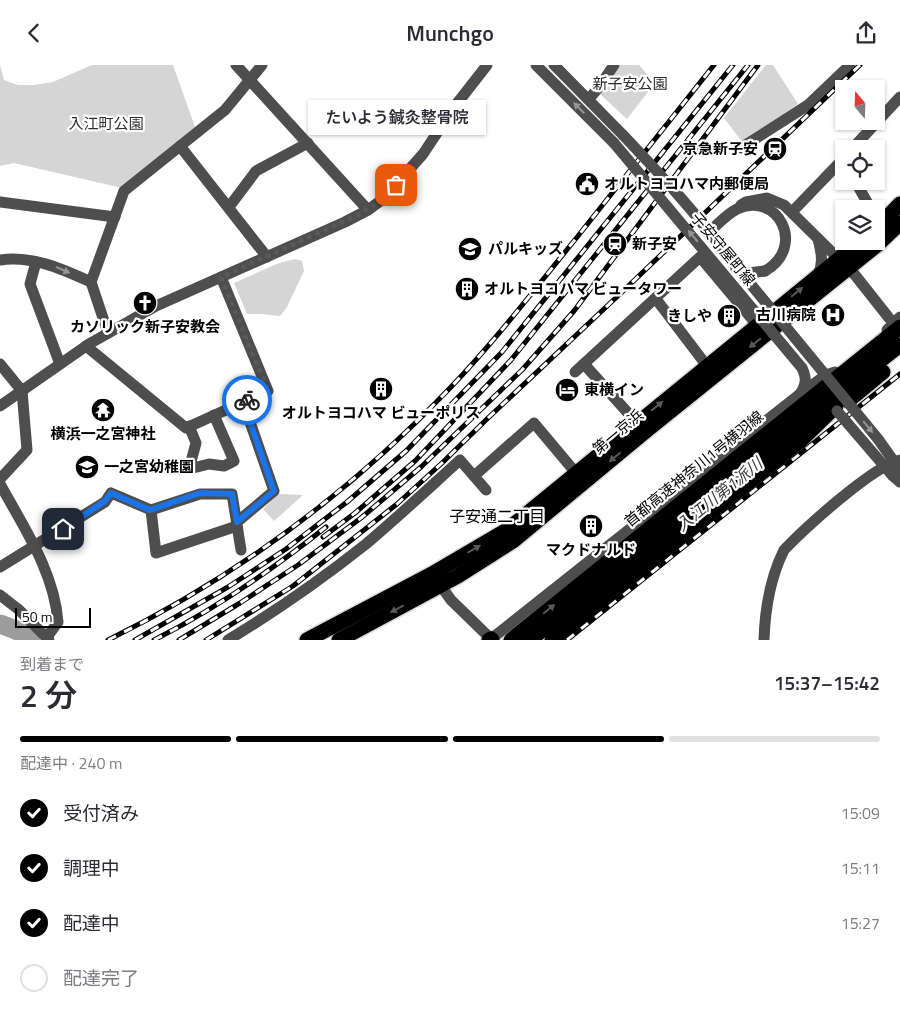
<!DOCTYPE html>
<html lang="ja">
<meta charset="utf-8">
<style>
:root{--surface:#fff;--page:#f2f2f3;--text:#2b2b33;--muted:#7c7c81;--line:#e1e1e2;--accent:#000}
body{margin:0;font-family:"Titillium Web","Noto Sans JP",sans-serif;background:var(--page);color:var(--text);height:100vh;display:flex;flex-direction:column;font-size:19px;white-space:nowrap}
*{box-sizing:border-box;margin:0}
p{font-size:16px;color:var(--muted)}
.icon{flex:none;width:28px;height:28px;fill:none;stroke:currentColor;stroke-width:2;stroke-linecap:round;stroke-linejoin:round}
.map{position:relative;height:575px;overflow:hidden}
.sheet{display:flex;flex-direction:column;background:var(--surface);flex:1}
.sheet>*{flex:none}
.needle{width:32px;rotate:341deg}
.tools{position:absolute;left:835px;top:15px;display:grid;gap:10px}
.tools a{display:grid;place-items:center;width:50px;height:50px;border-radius:0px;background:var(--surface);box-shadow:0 1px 4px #0004;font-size:25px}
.scale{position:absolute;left:15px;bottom:12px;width:76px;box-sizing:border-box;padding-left:5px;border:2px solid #000;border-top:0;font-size:14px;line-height:18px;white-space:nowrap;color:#000;-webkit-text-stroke:4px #fff;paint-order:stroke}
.pin{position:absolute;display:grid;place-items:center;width:42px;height:42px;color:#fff;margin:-21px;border-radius:10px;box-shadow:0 2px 8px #0006}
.courier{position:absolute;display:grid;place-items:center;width:50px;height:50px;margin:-25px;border:4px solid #1a73e8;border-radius:50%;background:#fff;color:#222;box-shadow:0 1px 6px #0007}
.bubble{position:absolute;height:35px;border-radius:0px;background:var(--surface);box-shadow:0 1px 4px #0004;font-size:16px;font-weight:600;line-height:35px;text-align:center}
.overview em{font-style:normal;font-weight:600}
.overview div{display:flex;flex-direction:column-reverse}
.overview{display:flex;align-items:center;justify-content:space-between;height:85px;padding:0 20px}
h1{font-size:32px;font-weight:600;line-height:38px}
.bar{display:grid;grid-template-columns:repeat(4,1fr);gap:8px 5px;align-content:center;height:60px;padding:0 20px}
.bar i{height:6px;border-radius:4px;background:var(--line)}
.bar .selected{background:var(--accent)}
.bar p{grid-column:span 4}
ol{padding:0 20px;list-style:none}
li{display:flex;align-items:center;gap:15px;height:55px}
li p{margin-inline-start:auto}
li .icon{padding:5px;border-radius:50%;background:var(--accent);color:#fff;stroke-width:4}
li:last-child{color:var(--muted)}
li i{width:28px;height:28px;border:2px solid var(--line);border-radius:50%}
header{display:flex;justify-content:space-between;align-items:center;height:65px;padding:0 20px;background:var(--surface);font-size:22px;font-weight:600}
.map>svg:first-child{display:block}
.green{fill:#d5d5d5}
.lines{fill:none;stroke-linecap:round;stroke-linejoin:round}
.river{stroke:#9c9c9c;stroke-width:19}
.highway-casing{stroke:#dbdbdb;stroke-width:18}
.minor{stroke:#4e4e4e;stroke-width:11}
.highway{stroke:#000;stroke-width:15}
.rail-casing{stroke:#000;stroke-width:5}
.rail{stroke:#fff;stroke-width:3;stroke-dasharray:9;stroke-linecap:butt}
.minor-bridge{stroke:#4e4e4e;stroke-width:11}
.oneway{fill:#959595}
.oneway2{fill:#595959}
.done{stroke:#595959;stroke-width:5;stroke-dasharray:0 9}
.route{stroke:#1a73e8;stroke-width:6}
.labels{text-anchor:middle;stroke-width:4.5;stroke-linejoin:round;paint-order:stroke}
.park-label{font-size:15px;fill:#2c2c2c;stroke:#fff}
.poi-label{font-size:15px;font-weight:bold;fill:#000;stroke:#fff;text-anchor:start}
.street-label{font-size:15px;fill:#000;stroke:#fff}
.water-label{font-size:16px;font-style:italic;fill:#3d3d3d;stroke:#fff}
.neighbourhood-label{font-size:16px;fill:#000;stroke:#fff}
</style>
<header><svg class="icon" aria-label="back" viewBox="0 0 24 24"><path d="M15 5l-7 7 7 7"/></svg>Munchgo<svg class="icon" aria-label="share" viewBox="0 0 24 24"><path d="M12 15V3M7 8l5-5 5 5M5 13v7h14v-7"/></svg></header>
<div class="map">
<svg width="900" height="575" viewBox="0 0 900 575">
<rect width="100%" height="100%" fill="#fff"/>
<g class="green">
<polygon points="0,0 4,15 18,20 34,20 53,17 92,0 173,0 195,62 122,123 14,98 0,101"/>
<polygon points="620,0 639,0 655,18 627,54 600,29"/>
<polygon points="766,0 773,0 798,39 743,78 724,53"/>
<polygon points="295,194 302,196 304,206 287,242 280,251 261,249 247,249 234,218 279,198"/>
<polygon points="278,429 303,430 274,456 263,444"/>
</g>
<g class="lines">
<polyline class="river" points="0,559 16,565 31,575"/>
<g class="highway-casing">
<g id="highway">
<polyline points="876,164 900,139"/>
<polyline points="848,336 883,307"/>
<polyline points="307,575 432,509 507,465 861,176"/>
<polyline points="339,575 458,511 513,476 647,365 877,180 900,158"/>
<polyline points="489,575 491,574 492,575"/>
<polyline points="511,575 900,262"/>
<polyline points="530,575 900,280"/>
<polyline points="552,575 799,377 836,341"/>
</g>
</g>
<g class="minor">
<polyline points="236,0 368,145"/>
<polyline points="536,0 614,78"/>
<polyline points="554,0 623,70"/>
<polyline points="589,34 599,22 614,0"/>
<polyline points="180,81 267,192"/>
<polyline points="741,83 808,40 850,0"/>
<polyline points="852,84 900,32"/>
<polyline points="855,116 871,144"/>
<polyline points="0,137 115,152"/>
<polyline points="741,140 746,137 767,133 784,140 855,210 889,253"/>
<polyline points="229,142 256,106 308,78"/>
<polyline points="792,147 844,93"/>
<path d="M818,174C821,187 824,197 818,210"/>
<path d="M0,195C32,190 62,204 91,217"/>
<polyline points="36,197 30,219 60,299"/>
<polyline points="736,204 748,208 765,206"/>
<polyline points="656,234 707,301"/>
<polyline points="887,265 900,252"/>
<polyline points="108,268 91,217 124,126 225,45 262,0"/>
<polyline points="86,281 186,363 268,326 221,212"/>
<polyline points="0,299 22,326 27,385 0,414"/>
<polyline points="584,299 637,358"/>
<polyline points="575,307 700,192 757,260"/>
<path d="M800,329C806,320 807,313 802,303"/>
<polyline points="0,341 89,279 156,241 345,157 368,145 383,134 423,89 455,41 487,0"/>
<polyline points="189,361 196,378 189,404 209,399 224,401 234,396 214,350"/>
<polyline points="892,410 900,417"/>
<polyline points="474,411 534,358 581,414"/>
<path d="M0,419C24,463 54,506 58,557L47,572"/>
<polyline points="151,445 156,488 237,461"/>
<polyline points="237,457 274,426 243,337"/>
<polyline points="0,502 105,437 111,428 151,445 200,429 232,429 241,485"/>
<polyline points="436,514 451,535 491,574 800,329 826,310 835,307"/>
<polyline points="0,530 18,544 49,575"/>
<path d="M228,575C276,546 322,514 366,479C398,452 429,423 460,395L486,425"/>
<path d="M764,575C765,544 770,513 784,485C805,463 873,401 900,395"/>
</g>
<use href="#highway" class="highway"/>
<g class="rail-casing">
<g id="rail">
<polyline points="323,472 355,448 415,396 511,295 748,0"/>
<path d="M108,575C236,512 353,425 451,322C495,276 534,225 574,176C621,117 667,59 714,0"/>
<polyline points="135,575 228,522 286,484 347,437 406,386 502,287 733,0"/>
<path d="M154,575C215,544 272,505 326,462"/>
<polyline points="179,575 240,538 298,500 361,453 421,402 522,305 574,246 758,0"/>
<polyline points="206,575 293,521 397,439 442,398 488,353 622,227 860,0"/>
<polyline points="567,575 900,309"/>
</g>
</g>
<use href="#rail" class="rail"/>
<g class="minor-bridge">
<path d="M623,70C661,110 698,150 730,194L878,374L900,405"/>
<polyline points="614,78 802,303"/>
<path d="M710,166C718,159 727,149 737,144C778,125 807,182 765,206"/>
<polyline points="837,346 892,410"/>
</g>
</g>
<defs><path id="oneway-solid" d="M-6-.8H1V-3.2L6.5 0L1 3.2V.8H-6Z" transform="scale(1.25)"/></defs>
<g class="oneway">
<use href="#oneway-solid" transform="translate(579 43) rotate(-135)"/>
<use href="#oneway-solid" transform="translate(693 171) rotate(-130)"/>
<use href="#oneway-solid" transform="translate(63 205) rotate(24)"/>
<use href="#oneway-solid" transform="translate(868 362) rotate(51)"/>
</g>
<g class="oneway2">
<use href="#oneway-solid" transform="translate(797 227) rotate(-39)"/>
<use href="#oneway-solid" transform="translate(755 278) rotate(141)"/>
<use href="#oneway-solid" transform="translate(657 341) rotate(-39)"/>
<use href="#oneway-solid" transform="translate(615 392) rotate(140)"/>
<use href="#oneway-solid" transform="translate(474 484) rotate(-30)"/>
<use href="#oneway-solid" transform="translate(397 544) rotate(152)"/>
<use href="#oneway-solid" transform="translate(549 544) rotate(-39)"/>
</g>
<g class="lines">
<polyline class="done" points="247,335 268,326 221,212 356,151 383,134 396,120"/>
<polyline class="route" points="63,464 105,436 111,428 150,445 200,428 232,429 237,457 274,426 243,337 247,335"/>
</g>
<defs>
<g id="station-disc" transform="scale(1.25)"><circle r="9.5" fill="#000" stroke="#fff"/><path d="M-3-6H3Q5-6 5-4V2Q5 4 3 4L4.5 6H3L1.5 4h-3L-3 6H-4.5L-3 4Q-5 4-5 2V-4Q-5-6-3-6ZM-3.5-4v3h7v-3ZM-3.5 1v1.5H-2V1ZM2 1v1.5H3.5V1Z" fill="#fff"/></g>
<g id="civic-disc" transform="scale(1.25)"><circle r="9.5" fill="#000" stroke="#fff"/><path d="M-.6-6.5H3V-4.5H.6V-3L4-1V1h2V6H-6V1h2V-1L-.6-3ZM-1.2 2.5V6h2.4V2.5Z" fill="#fff"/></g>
<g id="school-disc" transform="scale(1.25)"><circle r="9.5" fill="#000" stroke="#fff"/><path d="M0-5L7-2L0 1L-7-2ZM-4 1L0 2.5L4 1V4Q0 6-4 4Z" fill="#fff"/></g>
<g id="building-disc" transform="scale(1.25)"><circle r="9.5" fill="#000" stroke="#fff"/><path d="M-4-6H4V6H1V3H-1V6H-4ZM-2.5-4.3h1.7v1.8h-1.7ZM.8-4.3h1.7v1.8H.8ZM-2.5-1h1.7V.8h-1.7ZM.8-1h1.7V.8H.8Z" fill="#fff"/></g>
<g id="church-disc" transform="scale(1.25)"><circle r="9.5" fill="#000" stroke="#fff"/><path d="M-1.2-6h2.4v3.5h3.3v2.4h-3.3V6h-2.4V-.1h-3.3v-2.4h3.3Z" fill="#fff"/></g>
<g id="hospital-disc" transform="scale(1.25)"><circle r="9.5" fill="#000" stroke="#fff"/><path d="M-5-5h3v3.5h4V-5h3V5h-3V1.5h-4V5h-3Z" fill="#fff"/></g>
<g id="hotel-disc" transform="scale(1.25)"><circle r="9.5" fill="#000" stroke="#fff"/><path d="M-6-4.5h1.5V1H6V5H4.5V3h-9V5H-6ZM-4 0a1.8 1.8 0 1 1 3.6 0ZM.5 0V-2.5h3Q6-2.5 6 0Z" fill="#fff"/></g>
<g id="temple-disc" transform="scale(1.25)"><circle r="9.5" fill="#000" stroke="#fff"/><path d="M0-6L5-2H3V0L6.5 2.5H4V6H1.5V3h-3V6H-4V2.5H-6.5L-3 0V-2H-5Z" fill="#fff"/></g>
</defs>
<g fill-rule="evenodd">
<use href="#station-disc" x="775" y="84"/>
<use href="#civic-disc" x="587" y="119"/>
<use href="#station-disc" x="615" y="179"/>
<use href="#school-disc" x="470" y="184"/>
<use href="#building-disc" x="467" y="224"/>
<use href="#church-disc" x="145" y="238"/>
<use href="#hospital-disc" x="833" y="250"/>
<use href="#building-disc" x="729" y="251"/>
<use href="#building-disc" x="381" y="324"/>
<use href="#hotel-disc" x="567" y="325"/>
<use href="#temple-disc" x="103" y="345"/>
<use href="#school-disc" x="87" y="402"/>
<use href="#building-disc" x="591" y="461"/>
</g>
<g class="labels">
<g class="park-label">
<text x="630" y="24">新子安公園</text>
<text x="106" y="64">入江町公園</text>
</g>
<g class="poi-label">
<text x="758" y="89" text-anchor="end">京急新子安</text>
<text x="604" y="124">オルトヨコハマ内郵便局</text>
<text x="632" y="184">新子安</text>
<text x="488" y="189">パルキッズ</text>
<text x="484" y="229">オルトヨコハマ ビュータワー</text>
<text x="816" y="255" text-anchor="end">古川病院</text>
<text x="712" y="256" text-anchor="end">きしや</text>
<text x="145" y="267" text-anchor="middle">カソリック新子安教会</text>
<text x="584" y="330">東横イン</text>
<text x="381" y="353" text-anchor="middle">オルトヨコハマ ビューポリス</text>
<text x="103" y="374" text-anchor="middle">横浜一之宮神社</text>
<text x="104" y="407">一之宮幼稚園</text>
<text x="591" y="490" text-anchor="middle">マクドナルド</text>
</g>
<g class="street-label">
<text transform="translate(723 184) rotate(50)" y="5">子安守屋町線</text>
<text transform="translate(618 367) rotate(-40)" y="5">第一京浜</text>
<text transform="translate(694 404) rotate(-39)" y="5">首都高速神奈川1号横羽線</text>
</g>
<g class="water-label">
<text transform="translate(719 429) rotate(-39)" y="6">入江川第1派川</text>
</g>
<g class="neighbourhood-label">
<text x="497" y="457">子安通二丁目</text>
</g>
</g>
</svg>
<div class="tools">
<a><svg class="needle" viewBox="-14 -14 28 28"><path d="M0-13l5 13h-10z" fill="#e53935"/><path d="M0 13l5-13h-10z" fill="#7c7c81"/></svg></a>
<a><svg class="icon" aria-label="locate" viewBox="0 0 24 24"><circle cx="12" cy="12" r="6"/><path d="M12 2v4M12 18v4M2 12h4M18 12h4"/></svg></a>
<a><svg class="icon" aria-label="layers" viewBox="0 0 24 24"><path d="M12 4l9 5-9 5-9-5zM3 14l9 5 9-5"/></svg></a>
</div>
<div class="scale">50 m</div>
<div class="pin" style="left:396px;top:120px;background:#ea580c"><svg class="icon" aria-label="bag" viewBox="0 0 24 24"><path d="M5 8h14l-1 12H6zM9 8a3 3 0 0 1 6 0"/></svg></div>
<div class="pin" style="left:63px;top:464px;background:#1f2937"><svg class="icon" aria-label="home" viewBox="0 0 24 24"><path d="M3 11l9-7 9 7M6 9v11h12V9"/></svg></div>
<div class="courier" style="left:247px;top:335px"><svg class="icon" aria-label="bike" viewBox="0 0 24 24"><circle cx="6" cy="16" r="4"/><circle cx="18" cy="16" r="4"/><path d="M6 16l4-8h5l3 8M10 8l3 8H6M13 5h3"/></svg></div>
<div class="bubble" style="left:308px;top:35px;width:178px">たいよう鍼灸整骨院</div>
</div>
<section class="sheet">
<div class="overview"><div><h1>2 分</h1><p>到着まで</p></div><em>15:37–15:42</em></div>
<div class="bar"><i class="selected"></i><i class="selected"></i><i class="selected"></i><i></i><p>配達中 · 240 m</p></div>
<ol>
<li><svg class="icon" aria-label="check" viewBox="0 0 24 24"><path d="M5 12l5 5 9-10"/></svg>受付済み<p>15:09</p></li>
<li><svg class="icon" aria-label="check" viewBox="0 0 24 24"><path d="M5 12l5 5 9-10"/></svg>調理中<p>15:11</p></li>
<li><svg class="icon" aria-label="check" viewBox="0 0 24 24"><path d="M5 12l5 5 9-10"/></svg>配達中<p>15:27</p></li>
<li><i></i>配達完了</li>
</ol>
</section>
